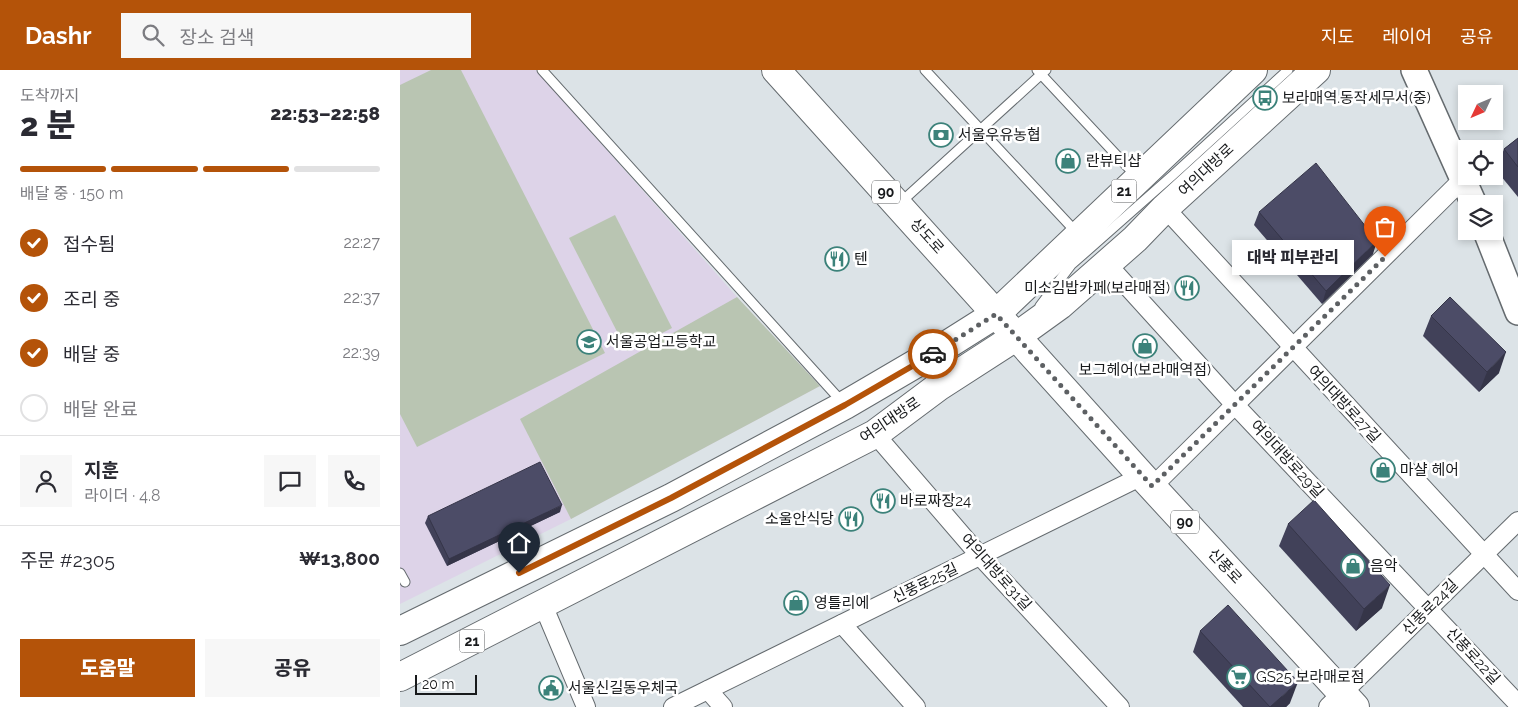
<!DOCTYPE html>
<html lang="ko">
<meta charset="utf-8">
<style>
:root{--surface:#fff;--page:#f7f7f7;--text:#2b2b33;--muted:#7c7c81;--line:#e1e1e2;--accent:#b45309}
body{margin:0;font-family:Raleway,"Noto Sans KR",sans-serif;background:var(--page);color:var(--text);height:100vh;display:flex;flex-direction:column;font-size:19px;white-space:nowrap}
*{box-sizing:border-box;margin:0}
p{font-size:16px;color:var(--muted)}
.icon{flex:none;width:28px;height:28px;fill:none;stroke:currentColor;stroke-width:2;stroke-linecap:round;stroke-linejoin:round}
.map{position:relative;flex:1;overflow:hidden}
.details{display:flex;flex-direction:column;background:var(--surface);width:400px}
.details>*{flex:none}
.needle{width:32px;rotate:226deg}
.buttons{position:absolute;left:1058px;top:15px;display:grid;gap:10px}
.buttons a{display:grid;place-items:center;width:45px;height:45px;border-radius:0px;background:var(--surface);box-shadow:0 2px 8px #0003;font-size:25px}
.scale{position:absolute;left:15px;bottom:12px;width:62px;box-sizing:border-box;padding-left:5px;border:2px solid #181a1c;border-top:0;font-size:14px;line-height:18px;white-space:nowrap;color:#181a1c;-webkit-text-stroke:4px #fff;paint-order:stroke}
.pin{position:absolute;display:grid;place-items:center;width:42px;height:42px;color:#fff;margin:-51px -21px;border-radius:50% 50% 50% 0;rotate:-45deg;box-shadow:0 0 5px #0007}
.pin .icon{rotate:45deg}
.courier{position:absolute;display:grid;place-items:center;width:50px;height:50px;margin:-25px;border:4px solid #b45309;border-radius:50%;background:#fff;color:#222;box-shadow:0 1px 6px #0007}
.bubble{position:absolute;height:35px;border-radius:0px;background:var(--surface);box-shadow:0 2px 8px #0003;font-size:16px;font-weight:800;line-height:35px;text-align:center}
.headline em{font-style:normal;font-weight:800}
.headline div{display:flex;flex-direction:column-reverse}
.headline{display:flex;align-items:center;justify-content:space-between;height:85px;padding:0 20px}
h1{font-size:32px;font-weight:800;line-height:38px}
.bar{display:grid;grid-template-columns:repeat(4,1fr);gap:8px 5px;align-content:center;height:60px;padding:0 20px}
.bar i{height:6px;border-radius:4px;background:var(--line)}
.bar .selected{background:var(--accent)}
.bar p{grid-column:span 4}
.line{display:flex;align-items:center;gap:12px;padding:0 20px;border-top:1px solid var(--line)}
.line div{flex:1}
.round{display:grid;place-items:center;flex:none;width:52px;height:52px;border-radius:0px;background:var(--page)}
ol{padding:0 20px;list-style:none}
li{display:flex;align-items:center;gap:15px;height:55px}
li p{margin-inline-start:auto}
li .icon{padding:5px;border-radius:50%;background:var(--accent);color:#fff;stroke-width:4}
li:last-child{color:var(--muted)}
li i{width:28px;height:28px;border:2px solid var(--line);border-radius:50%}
.primary-button{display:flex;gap:10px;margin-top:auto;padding:10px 20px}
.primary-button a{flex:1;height:58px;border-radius:0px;background:var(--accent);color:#fff;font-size:20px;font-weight:800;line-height:58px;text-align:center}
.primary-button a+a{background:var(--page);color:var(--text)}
header{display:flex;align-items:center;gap:30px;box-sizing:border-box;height:70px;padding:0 25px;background:var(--accent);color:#fff}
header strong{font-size:24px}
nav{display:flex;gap:28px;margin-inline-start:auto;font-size:18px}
.search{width:350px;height:45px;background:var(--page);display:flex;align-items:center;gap:12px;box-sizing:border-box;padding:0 18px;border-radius:0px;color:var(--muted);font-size:19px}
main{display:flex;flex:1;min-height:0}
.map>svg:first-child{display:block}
.education{fill:#ddd3e8}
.green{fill:#b9c5b2}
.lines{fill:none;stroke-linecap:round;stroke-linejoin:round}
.service-casing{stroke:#656b6f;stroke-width:11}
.minor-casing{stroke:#656b6f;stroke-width:20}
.secondary-casing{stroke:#656b6f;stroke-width:28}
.primary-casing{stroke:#656b6f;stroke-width:30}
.service{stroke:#fff;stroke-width:9}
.minor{stroke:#fff;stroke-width:18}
.secondary{stroke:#fff;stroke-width:25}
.primary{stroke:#fff;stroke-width:28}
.wall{fill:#414159}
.shaded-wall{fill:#353548}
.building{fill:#4c4c67;stroke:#353548}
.done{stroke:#5d6063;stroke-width:5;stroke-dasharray:0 9}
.route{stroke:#b45309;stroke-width:6}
.labels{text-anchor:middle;stroke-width:5;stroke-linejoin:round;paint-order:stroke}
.shield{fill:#fff;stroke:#5d5f60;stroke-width:1}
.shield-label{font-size:14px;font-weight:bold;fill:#181a1c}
.poi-label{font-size:15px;fill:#181a1c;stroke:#fff;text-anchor:start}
.street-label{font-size:15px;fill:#181a1c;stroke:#fff}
</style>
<header>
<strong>Dashr</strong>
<div class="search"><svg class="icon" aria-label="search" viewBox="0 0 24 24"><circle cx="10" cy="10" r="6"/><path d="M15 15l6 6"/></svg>장소 검색</div>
<nav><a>지도</a><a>레이어</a><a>공유</a></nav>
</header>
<main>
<section class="details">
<div class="headline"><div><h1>2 분</h1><p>도착까지</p></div><em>22:53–22:58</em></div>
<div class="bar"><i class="selected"></i><i class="selected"></i><i class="selected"></i><i></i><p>배달 중 · 150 m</p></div>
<ol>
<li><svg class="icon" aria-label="check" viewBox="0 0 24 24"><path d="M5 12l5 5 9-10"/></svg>접수됨<p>22:27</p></li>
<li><svg class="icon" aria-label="check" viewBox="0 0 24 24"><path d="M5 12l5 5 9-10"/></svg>조리 중<p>22:37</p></li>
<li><svg class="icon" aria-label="check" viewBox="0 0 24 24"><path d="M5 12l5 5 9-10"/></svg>배달 중<p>22:39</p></li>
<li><i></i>배달 완료</li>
</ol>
<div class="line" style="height:90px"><a class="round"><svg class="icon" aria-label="person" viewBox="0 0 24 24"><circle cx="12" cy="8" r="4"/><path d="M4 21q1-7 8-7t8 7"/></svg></a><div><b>지훈</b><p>라이더 · 4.8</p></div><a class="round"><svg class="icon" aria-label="chat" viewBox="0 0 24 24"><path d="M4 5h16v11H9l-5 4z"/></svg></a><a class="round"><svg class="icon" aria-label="phone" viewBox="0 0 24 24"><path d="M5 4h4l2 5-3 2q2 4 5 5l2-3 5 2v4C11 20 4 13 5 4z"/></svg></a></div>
<div class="line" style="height:65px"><div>주문 #2305</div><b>₩13,800</b></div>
<div class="primary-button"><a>도움말</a><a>공유</a></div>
</section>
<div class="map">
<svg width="1118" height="637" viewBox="0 0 1118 637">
<rect width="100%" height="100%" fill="#dce3e7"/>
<polygon class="education" points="0,0 136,0 337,227 420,316 171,449 0,534"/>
<g class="green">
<polygon points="31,0 61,0 205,283 17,377 0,344 0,15"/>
<polygon points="215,145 272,258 227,281 169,168"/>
<polygon points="337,227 420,316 171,449 120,349"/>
</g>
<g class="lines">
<g class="service-casing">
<g id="service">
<polyline points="142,0 443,333"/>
<polyline points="525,0 677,163"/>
<polyline points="637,0 736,106"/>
<polyline points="500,133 646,0"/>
<polyline points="640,236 671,195 773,105 888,0"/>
<polyline points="0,503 5,512"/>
</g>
</g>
<g class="minor-casing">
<g id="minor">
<polyline points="765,138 1118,521"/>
<polyline points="707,194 835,335 1118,634"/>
<polyline points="475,364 580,486 720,637"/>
<polyline points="752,417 1064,108"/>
<polyline points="143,535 186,637"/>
<polyline points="442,554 516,637"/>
<polyline points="308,620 323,637"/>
<polyline points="273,637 742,406"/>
<polyline points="928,637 1118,451"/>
</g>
</g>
<g class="secondary-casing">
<g id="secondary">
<polyline points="1014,0 1074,134"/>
<polyline points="1086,161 1118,242"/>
</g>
</g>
<g class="primary-casing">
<g id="primary">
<polyline points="376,0 742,406 955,637"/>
<polyline points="0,561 271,428 445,335 539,280 596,244 853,0"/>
<polyline points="0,607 475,364 538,317 617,266 660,235 735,169 765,138 916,0"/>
</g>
</g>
<use href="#service" class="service"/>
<use href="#minor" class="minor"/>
<use href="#secondary" class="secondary"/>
<use href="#primary" class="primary"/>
</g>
<g class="wall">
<polygon points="1118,68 1118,127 1096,100 1104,79"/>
<polygon points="859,142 973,184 922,234 854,155"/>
<polygon points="1031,246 1099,303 1079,322 1023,266"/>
<polygon points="160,442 47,496 25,453 28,446"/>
<polygon points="888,454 982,538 956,561 879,476"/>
<polygon points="800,561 890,633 886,637 843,637 793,582"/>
</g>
<g class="shaded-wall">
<polygon points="977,171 973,184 922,234 926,221"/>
<polygon points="1106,282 1099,303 1079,322 1087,302"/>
<polygon points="162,435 160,442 47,496 49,489"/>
<polygon points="990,515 982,538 956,561 964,539"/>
<polygon points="898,612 890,633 886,637 870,637"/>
</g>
<g class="building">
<polygon points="1118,68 1118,97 1104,79"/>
<polygon points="916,93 977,171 926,221 859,142"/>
<polygon points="1050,227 1106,282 1087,302 1031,246"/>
<polygon points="140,392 162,435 49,489 28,446"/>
<polygon points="914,430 990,515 964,539 888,454"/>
<polygon points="828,535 898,612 870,637 800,561"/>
</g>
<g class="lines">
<polyline class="done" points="533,284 596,244 752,416 985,187"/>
<polyline class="route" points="119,503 271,428 445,335 533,284"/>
</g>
<defs>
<g id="bus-ring" transform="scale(1.25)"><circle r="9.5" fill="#fff" stroke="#3c827a" stroke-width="1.5"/><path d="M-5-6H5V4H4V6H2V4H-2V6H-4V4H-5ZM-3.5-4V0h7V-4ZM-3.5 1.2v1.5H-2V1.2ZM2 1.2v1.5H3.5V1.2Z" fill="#3c827a"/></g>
<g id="bank-ring" transform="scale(1.25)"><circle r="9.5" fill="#fff" stroke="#3c827a" stroke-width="1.5"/><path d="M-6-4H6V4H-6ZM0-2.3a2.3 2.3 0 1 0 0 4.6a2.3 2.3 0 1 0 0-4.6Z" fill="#3c827a"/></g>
<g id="shop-ring" transform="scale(1.25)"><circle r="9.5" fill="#fff" stroke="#3c827a" stroke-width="1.5"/><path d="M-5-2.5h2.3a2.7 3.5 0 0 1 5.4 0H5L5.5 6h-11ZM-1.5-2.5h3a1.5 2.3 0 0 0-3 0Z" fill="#3c827a"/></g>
<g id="restaurant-ring" transform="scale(1.25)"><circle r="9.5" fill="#fff" stroke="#3c827a" stroke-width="1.5"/><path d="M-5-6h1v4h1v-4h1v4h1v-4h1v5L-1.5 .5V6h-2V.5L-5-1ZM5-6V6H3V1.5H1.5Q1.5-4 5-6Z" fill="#3c827a"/></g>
<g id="school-ring" transform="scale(1.25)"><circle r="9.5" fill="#fff" stroke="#3c827a" stroke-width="1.5"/><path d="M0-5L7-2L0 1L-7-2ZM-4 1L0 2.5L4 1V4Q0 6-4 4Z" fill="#3c827a"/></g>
<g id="supermarket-ring" transform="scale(1.25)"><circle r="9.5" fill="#fff" stroke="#3c827a" stroke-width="1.5"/><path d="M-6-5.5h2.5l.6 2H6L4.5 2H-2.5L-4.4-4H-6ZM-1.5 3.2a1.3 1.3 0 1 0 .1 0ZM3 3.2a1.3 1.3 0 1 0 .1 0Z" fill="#3c827a"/></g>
<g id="civic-ring" transform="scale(1.25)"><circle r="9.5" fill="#fff" stroke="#3c827a" stroke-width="1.5"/><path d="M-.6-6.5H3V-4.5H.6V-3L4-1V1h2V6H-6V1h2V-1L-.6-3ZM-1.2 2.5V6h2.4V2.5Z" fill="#3c827a"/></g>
</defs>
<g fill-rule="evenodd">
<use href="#bus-ring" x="865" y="28"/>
<use href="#bank-ring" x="541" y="65"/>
<use href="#shop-ring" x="668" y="91"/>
<use href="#restaurant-ring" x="437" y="189"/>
<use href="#restaurant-ring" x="787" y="218"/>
<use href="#school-ring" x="189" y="272"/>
<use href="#shop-ring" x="745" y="276"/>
<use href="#shop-ring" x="983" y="400"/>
<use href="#restaurant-ring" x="483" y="431"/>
<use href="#restaurant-ring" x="451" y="449"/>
<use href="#shop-ring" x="953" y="496"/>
<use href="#shop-ring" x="396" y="533"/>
<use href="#supermarket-ring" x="839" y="607"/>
<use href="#civic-ring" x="151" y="618"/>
</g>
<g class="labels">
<g class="shield">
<rect x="711.5" y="109.5" width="25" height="23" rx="4"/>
<rect x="472" y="110.5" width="28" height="23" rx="4"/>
<rect x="771" y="440.5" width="28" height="23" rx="4"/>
<rect x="59.5" y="559.5" width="25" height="23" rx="4"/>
</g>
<g class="shield-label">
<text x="724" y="126">21</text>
<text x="486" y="127">90</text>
<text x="785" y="457">90</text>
<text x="72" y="576">21</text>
</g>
<g class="poi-label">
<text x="882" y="33">보라매역.동작세무서(중)</text>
<text x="558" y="70">서울우유농협</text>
<text x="686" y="96">란뷰티샵</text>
<text x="454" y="194">텐</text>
<text x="770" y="223" text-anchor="end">미소김밥카페(보라매점)</text>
<text x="206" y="277">서울공업고등학교</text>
<text x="745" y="305" text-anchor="middle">보그헤어(보라매역점)</text>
<text x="1000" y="405">마샬 헤어</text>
<text x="500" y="436">바로짜장24</text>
<text x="434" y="454" text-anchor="end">소울안식당</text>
<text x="970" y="501">음악</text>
<text x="414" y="538">영틀리에</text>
<text x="856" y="612">GS25 보라매로점</text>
<text x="168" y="623">서울신길동우체국</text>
</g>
<g class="street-label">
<text transform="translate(806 100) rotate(-43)" y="5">여의대방로</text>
<text transform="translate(527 166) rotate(48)" y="5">상도로</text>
<text transform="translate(944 334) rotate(47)" y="5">여의대방로27길</text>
<text transform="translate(490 350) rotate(-34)" y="5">여의대방로</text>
<text transform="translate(887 389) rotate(47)" y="5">여의대방로29길</text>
<text transform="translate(825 496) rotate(47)" y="5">신풍로</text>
<text transform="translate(596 502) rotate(48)" y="5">여의대방로31길</text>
<text transform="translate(525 513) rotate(-26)" y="5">신풍로25길</text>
<text transform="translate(1030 537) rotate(-45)" y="5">신풍로24길</text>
<text transform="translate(1073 586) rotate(47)" y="5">신풍로22길</text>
</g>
</g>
</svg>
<div class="buttons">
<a><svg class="needle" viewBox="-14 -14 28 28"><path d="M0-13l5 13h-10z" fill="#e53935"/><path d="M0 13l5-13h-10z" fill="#7c7c81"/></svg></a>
<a><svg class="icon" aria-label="locate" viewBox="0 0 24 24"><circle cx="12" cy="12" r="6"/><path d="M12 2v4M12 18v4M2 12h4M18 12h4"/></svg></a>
<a><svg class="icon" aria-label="layers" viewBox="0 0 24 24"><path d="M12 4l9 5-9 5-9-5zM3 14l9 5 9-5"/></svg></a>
</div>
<div class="scale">20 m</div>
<div class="pin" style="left:985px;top:187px;background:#ea580c"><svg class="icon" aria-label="bag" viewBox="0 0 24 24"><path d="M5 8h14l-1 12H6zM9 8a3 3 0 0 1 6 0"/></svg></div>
<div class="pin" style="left:119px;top:503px;background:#1f2937"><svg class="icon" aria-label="home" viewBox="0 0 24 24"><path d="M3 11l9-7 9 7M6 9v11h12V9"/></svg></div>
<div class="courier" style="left:533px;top:284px"><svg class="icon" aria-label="car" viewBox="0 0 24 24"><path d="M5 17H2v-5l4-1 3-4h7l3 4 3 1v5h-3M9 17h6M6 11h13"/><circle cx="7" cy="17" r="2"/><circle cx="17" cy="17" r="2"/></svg></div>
<div class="bubble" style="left:832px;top:170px;width:122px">대박 피부관리</div>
</div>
</main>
